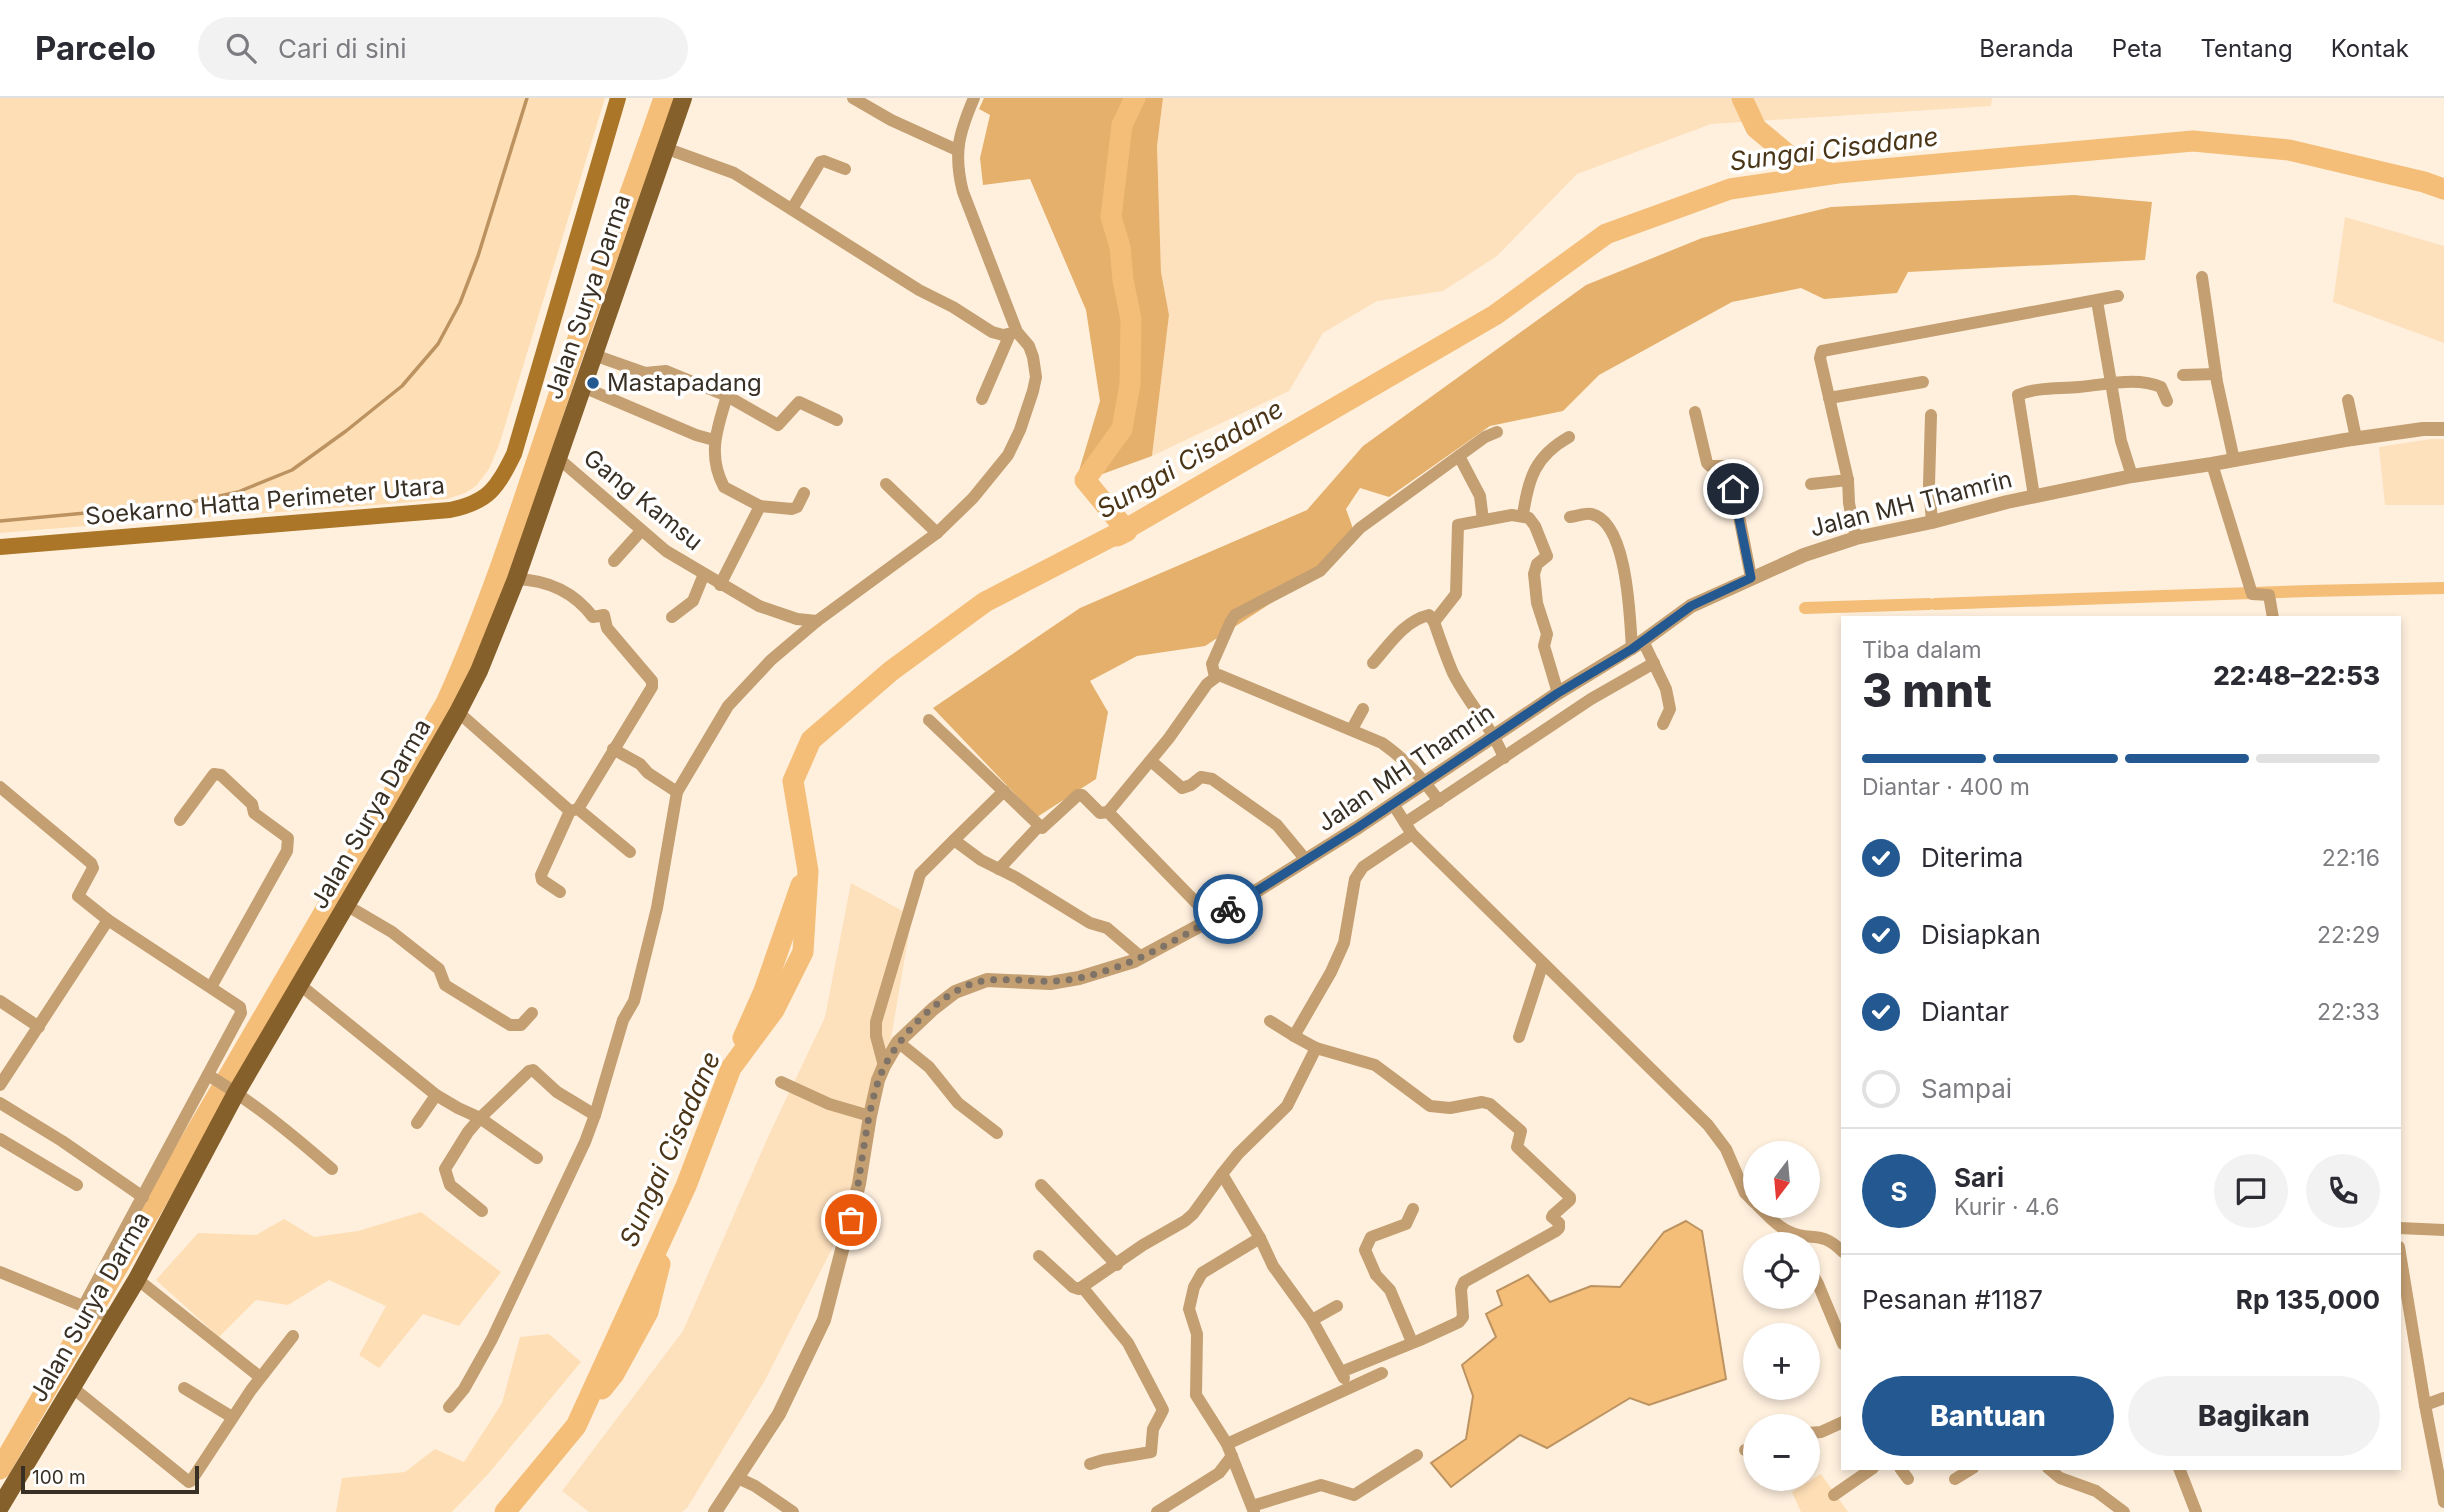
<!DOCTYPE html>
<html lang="id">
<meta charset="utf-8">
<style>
:root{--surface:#fff;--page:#f2f2f3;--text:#2b2b33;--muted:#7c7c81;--line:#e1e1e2;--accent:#235890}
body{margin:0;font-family:Inter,sans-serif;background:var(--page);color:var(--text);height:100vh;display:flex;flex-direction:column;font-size:26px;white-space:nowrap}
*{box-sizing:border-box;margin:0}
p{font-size:23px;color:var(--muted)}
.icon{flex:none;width:38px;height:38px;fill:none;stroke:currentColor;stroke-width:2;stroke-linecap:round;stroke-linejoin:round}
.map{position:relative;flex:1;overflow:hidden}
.panel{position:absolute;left:1841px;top:518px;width:560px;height:854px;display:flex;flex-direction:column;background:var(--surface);border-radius:0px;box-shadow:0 4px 10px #0003}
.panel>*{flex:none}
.needle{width:46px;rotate:196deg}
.buttons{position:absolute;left:1743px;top:1043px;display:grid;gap:14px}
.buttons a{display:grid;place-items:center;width:77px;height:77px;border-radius:50%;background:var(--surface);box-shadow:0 4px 10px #0003;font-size:35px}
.scale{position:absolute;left:21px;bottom:18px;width:178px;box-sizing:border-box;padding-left:7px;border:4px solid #393025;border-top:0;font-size:19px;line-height:24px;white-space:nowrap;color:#393025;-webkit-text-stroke:5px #fff;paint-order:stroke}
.pin{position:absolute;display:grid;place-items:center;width:60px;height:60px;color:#fff;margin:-30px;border:4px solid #fff;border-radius:50%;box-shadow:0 2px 7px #0007}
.courier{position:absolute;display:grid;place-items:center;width:70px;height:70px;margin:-35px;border:5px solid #235890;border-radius:50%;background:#fff;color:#222;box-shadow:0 2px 9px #0007}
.summary em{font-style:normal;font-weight:800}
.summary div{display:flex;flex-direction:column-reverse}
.summary{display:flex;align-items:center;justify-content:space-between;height:119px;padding:0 21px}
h1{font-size:46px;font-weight:800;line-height:52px}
.bar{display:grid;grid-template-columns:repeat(4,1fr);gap:10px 7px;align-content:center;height:84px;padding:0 21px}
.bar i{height:9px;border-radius:5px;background:var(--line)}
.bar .on{background:var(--accent)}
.bar p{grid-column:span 4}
.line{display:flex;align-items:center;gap:18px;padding:0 21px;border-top:2px solid var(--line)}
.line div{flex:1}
.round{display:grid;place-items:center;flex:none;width:74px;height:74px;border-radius:37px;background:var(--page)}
ol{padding:0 21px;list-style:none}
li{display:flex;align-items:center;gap:21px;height:77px}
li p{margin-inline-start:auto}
li .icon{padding:7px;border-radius:50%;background:var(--accent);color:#fff;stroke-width:4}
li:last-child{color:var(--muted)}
li i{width:38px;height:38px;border:4px solid var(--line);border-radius:50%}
.cta{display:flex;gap:14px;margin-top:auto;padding:14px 21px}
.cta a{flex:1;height:80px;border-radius:42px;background:var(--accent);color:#fff;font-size:28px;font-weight:800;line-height:80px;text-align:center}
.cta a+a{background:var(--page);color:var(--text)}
header{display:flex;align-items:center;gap:42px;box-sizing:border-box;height:98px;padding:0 35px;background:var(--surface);border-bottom:2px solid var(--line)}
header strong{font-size:33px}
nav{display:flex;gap:38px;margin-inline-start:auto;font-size:24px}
.search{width:490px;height:63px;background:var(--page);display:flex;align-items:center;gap:18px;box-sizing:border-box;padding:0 24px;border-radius:38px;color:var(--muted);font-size:26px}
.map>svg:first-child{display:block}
.built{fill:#fde0bc}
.green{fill:#fedeb5}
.forest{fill:#e5b06b}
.water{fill:#f4be79;stroke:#bc9360;stroke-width:2}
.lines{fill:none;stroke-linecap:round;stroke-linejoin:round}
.stream{stroke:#bc9360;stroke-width:3.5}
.canal{stroke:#f4be79;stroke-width:12}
.river{stroke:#f4be79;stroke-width:21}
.minor{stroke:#c49f72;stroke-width:12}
.tertiary{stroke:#c49f72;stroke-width:14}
.secondary{stroke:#ab7627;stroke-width:16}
.primary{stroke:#86602b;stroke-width:18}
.done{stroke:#7e7366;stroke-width:7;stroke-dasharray:0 12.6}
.route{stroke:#235890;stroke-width:9}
.poi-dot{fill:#235890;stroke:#fff;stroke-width:2.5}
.labels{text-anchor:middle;stroke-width:7;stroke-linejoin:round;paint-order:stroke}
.street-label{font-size:24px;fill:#393025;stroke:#fff}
.poi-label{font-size:24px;fill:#393025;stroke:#fff;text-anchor:start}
.water-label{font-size:26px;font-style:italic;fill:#4b3517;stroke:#fff}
</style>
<header>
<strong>Parcelo</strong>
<div class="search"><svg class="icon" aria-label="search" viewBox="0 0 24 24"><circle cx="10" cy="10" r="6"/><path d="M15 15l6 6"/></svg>Cari di sini</div>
<nav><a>Beranda</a><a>Peta</a><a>Tentang</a><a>Kontak</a></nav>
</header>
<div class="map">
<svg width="2444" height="1414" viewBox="0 0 2444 1414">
<rect width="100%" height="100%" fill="#fff0de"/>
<g class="built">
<polygon points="1163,0 1992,0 1991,8 1711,26 1577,76 1497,158 1443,193 1377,203 1323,235 1289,293 1152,358 1169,217 1161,174 1157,48"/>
<polygon points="2345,119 2444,148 2444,245 2333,204"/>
<polygon points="2431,341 2444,341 2444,407 2385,407 2379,349"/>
<polygon points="851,785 912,818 885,975 840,1135 764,1284 687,1410 682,1414 589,1414 562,1393 683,1233 768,1039 825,919"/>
</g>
<g class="green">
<path d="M0,0H605L499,347L489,371L476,388L465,395L447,401C298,414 149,422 0,435Z"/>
<polygon points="421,1114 501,1174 459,1228 423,1216 379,1270 359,1257 386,1208 329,1182 288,1207 256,1202 219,1239 156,1182 198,1135 256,1137 284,1121 314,1139 358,1133"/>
<polygon points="549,1236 581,1264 489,1375 452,1414 336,1414 342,1380 405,1374 435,1351 464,1364 502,1305 520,1239"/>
<polygon points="1821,1376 1848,1414 1801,1414 1792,1394"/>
</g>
<g class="forest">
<polygon points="984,0 1163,0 1157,48 1161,174 1169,217 1152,358 1075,386 1100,303 1086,212 1030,81 983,87 980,60 990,17 979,11"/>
<polygon points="2074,97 2152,104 2145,162 1908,174 1897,195 1824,201 1801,190 1732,204 1599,277 1563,313 1490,328 1389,399 1360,390 1346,411 1355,436 1299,487 1205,548 1137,558 1090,583 1108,614 1096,681 1037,719 933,610 1080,510 1307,412 1363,348 1586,187 1702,140 1831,109"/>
</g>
<polygon class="water" points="1686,1123 1702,1133 1726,1281 1649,1307 1630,1300 1547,1350 1520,1337 1451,1389 1431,1365 1466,1341 1473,1298 1462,1267 1496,1239 1486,1216 1502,1207 1497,1193 1528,1177 1550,1204 1591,1188 1620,1189 1664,1134"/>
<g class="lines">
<polyline class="stream" points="0,423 182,406 238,394 292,372 346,333 402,288 438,246 460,205 478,158 527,0"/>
<g class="canal">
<polyline points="1935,506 2309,493 2444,490"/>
<polyline points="1805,510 1929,506"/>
</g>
<g class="river">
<polyline points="1742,0 1756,30 1804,70 1825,72"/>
<polyline points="1117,438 1127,433 1085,382 1122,331 1130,286 1131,221 1123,182 1120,149 1111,119 1122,27 1135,0"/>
<polyline points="743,940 764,893 801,787"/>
<polyline points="602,1291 614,1276 648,1214 660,1166"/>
<path d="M0,1371L446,605C500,485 537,359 580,235C607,157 637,79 664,0"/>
<polyline points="505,1414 576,1328 686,1088 731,970 774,912 803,854 808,773 793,683 811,642 891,573 985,504 1126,431 1495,217 1606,136 1730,91 1838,75 2193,43 2289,52 2424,84 2444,91"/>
</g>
<g class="minor">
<polyline points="853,0 891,22 957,52"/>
<polyline points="665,50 734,75 919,192 953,209 992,234 1003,237 1017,234"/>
<polyline points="792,111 820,64 824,63 845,71"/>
<polyline points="2202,179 2217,284 2234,362"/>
<polyline points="2097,203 2121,343 2132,378"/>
<path d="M594,257L645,275L666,273L727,298C717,331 707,357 724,389L760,408"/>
<polyline points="2183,277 2216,276"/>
<polyline points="583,289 696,337 714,342"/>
<polyline points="727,298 778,327 799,304 837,322"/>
<polyline points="1829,300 1923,284"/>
<polyline points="982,301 1010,236"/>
<polyline points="2348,302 2356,340"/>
<polyline points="1695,314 1707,365 1710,368 1727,368 1730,373 1751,479"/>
<polyline points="1931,317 1929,387 1932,424"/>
<polyline points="1459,358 1480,398 1483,422"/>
<polyline points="558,360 666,453 759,508 797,521 817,523"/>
<polyline points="2212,366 2252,496 2269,497 2273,520"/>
<polyline points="886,386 937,435"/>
<polyline points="1811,386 1848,382"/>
<path d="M2034,398L2018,297C2037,289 2059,291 2079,289C2105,287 2136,278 2161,289L2167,303"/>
<path d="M1523,417C1528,381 1535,358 1569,339"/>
<path d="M1570,419C1577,418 1585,415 1591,416C1628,423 1630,522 1632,551"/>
<polyline points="1856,440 1849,405 1848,382 1820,260 1822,253 2118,198"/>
<polyline points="614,463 641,433"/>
<path d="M516,481C547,482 574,494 593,519L604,517L607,530L652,583V589L578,711"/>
<polyline points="720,487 760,408 792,411 797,409 804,395"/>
<polyline points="672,519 693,503 704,476"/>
<polyline points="1434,524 1456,496 1458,427 1512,417 1529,420 1535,428 1547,458 1537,466 1534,476 1537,505 1547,536 1544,548 1558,595"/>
<polyline points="1643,543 1666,591 1670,611 1663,626"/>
<path d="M1373,565C1389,547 1404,523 1429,517L1434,524C1440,541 1446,559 1453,575C1468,605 1492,629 1504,660"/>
<polyline points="1215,579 1212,566 1231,523 1235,517 1320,473 1360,430 1485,339 1497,334"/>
<polyline points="458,614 570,713 578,711 630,754"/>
<polyline points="929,622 1042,730 1078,697 1082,697 1100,715 1108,714 1212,821"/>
<polyline points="1352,631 1363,611"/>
<polyline points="613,651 640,666 648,675 677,694"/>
<polyline points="1151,663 1182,690 1191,687 1201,679 1212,681 1277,727 1306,762"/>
<polyline points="0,689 91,765 93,770 78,798 108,822 240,909 241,915 84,1207"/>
<polyline points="1004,693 954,742 981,762 1017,780 1090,825 1107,830 1141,859"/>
<polyline points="1393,706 1412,736 1708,1027 1726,1051 1745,1095 1755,1105"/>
<path d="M1108,714L1169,640L1207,586L1219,577L1382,645C1406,662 1422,680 1439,703"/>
<polyline points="180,722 214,676 221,677 252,706 254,715 288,740 287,753 211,889"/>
<polyline points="1405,725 1591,601 1654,565"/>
<polyline points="999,771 1039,728"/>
<polyline points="560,794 542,782 541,777 570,713"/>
<polyline points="346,807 392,834 439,871 445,887 510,927 521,927 532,915"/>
<polyline points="299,886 436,997 458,1010 480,1020 468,1034 445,1071 450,1087 482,1113"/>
<polyline points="0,903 39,929"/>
<polyline points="1270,923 1294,938"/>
<polyline points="1519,939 1543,865"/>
<polyline points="898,944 929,969 958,1005 997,1035"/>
<polyline points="1316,950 1375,967 1430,1008 1450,1010 1482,1004 1490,1006 1521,1033 1517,1049 1570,1099 1570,1102 1553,1117 1552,1119 1559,1125 1559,1130 1556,1133 1464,1184 1461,1191 1463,1219 1459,1224 1420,1242 1341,1274"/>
<polyline points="884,968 876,938 876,924 920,776 954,742"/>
<path d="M208,977C253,1004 293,1037 332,1071"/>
<polyline points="781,984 829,1006 870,1018"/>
<polyline points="0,987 108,822"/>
<polyline points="0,1005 62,1043 143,1099"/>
<polyline points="417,1025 436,997"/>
<polyline points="0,1041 77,1087"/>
<polyline points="537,1060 480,1020 529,973 533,972 557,994 595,1017"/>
<polyline points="1041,1087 1117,1167"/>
<path d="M1758,1108C1767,1116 1776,1128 1788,1133C1812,1145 1819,1130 1843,1154"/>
<polyline points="2399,1130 2444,1132"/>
<polyline points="1260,1140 1273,1168 1312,1222 1337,1208"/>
<polyline points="2399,1149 2425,1307 2444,1404"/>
<polyline points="1039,1158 1073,1189 1079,1191 1143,1147 1185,1123 1193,1116 1222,1076"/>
<polyline points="1808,1168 1818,1186 1843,1246"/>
<polyline points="0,1174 112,1220"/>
<polyline points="137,1181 260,1279"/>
<polyline points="1083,1190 1128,1245 1163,1312 1153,1331 1151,1354 1103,1362 1090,1366"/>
<polyline points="1312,1222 1344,1280"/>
<polyline points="1412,1244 1390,1192 1376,1177 1365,1152 1371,1139 1406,1126 1413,1111"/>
<polyline points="73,1290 189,1384 191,1383 251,1292 293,1238"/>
<polyline points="184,1290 232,1319"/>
<polyline points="2425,1307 2444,1300"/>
<path d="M449,1309L464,1291L492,1241L585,1044L595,1017L623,922L634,903L657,810L677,694L728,608L771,562L817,523L937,435L973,400L1008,357L1020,332L1033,293L1036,279L1033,259L1029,248L1017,234L963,94C953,55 959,35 974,0"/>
<polyline points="1808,1335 1821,1334 1843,1324"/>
<polyline points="1227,1346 1382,1275"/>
<polyline points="1745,1352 1755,1349"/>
<polyline points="1900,1370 1908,1381"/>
<polyline points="2048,1370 2060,1380 2096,1393 2124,1414"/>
<polyline points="2179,1370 2196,1414"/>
<polyline points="738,1380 755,1388 793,1414"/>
<polyline points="1955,1381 1973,1370"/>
<polyline points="1834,1397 1873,1370"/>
<polyline points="1252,1408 1321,1387 1354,1397 1417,1357"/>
<polyline points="1157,1414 1219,1375 1232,1358"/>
<polyline points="1254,1414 1227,1346 1196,1297 1197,1236 1189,1211 1194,1189 1202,1175 1260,1140 1222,1076 1238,1056 1287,1008 1316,950 1294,938 1331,874 1344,845 1355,781 1363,769 1412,736"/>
</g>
<polyline class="tertiary" points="715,1414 779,1316 824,1222 859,1086 870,1018 878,982 884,968 898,944 933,911 955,894 987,882 1050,885 1079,880 1134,863 1212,821 1357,730 1558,595 1643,543 1691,508 1804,457 1856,440 1932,424 2007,404 2132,378 2212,366 2345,342 2423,331 2444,331"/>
<path class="secondary" d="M0,449L450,412C489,404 497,390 514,356L618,0"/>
<polyline class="primary" points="0,1409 137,1181 236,995 402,712 458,614 479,573 516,481 683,0"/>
</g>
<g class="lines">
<path class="done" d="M851,1122C862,1077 864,1024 879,981C892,943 946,885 989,882C1020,880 1049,887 1079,880C1132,869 1183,839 1228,811"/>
<polyline class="route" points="1228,811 1357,730 1558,595 1632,551 1691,508 1751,480 1733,391"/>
</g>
<circle class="poi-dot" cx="593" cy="285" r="7"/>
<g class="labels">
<g class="street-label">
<text transform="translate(588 199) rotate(-71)" y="8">Jalan Surya Darma</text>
<text transform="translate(643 402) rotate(39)" y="8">Gang Kamsu</text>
<text transform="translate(265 403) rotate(-5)" y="8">Soekarno Hatta Perimeter Utara</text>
<text transform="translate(1911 406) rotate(-14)" y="8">Jalan MH Thamrin</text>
<text transform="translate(1406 670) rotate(-34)" y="8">Jalan MH Thamrin</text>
<text transform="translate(371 716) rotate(-60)" y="8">Jalan Surya Darma</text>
<text transform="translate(90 1209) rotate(-60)" y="8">Jalan Surya Darma</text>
</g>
<g class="poi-label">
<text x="607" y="293">Mastapadang</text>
</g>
<g class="water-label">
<text transform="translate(1834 51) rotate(-7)" y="9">Sungai Cisadane</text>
<text transform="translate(1190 361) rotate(-30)" y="9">Sungai Cisadane</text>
<text transform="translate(670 1051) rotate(-66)" y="9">Sungai Cisadane</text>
</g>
</g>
</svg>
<div class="buttons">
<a><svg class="needle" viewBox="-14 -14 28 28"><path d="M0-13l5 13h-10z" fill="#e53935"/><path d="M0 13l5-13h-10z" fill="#7c7c81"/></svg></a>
<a><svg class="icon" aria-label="locate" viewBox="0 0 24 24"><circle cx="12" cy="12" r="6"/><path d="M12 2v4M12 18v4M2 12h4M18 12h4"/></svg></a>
<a>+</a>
<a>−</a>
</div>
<div class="scale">100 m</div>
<div class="pin" style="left:851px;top:1122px;background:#ea580c"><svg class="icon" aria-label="bag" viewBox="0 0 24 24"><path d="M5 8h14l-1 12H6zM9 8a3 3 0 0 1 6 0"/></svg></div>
<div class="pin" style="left:1733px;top:391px;background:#1f2937"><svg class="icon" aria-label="home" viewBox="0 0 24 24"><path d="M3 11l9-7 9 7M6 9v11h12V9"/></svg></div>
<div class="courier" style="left:1228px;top:811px"><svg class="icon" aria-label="bike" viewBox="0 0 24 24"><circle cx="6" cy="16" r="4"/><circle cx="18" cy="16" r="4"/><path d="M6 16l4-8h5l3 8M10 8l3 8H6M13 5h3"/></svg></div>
<section class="panel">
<div class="summary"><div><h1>3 mnt</h1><p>Tiba dalam</p></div><em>22:48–22:53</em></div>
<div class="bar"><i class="on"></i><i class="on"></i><i class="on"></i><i></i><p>Diantar · 400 m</p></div>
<ol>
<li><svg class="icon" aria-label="check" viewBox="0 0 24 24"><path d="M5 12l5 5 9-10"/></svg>Diterima<p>22:16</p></li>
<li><svg class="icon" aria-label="check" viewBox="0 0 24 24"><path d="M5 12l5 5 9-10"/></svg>Disiapkan<p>22:29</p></li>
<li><svg class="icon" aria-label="check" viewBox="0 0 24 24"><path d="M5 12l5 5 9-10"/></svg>Diantar<p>22:33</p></li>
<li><i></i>Sampai</li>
</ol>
<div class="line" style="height:126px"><b class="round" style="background:var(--accent);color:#fff">S</b><div><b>Sari</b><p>Kurir · 4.6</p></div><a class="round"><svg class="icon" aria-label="chat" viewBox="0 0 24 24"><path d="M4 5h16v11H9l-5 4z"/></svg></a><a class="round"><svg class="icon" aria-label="phone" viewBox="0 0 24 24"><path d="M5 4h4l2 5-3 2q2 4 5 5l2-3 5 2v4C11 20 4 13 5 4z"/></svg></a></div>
<div class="line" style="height:91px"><div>Pesanan #1187</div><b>Rp 135,000</b></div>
<div class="cta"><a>Bantuan</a><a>Bagikan</a></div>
</section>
</div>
